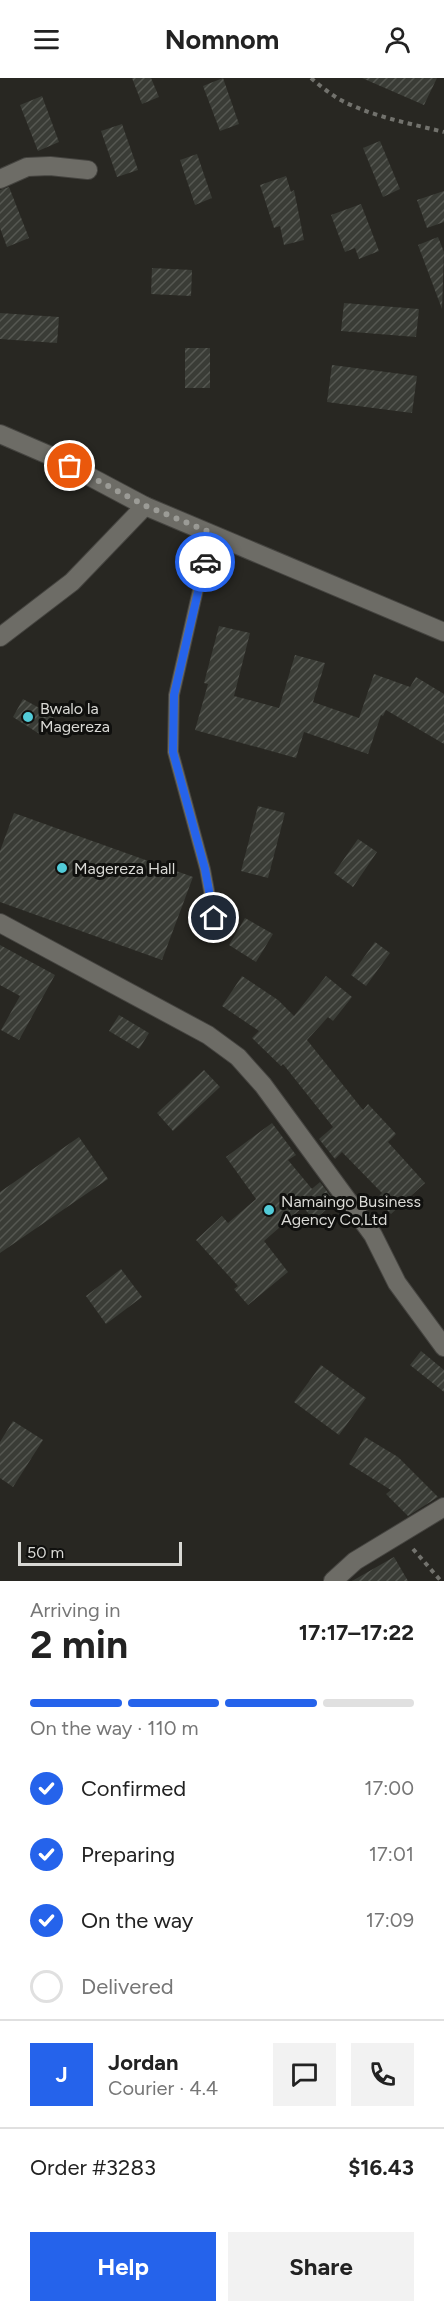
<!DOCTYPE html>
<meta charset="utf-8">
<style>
:root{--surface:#fff;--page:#f2f2f2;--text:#222;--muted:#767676;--line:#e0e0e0;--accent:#2563eb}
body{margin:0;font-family:Figtree,sans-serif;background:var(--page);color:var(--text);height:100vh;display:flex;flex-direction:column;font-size:22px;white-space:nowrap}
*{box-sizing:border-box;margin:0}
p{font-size:20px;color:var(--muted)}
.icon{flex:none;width:33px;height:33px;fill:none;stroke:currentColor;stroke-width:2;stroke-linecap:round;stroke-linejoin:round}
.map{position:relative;height:1503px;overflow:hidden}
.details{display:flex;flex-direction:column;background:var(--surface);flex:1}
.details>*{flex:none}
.scale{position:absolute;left:18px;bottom:15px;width:164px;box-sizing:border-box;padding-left:6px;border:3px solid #d9d9d5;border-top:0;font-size:16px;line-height:21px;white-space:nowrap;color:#d9d9d5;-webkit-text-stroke:4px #10100e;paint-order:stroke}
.pin{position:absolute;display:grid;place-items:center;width:51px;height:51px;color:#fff;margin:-26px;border:3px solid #fff;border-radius:50%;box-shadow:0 2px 6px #0007}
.courier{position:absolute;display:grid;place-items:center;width:60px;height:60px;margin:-30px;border:4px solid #2563eb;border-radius:50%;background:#fff;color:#222;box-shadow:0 2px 8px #0007}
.overview em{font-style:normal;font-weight:700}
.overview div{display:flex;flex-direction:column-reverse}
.overview{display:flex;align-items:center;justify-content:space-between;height:102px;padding:0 30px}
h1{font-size:39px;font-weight:700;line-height:45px}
.bar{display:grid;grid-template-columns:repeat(4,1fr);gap:9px 6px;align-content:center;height:72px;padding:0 30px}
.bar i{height:8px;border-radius:4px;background:var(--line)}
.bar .current{background:var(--accent)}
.bar p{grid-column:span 4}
.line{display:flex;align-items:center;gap:15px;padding:0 30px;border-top:2px solid var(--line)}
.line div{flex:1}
.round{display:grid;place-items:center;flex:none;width:63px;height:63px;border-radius:0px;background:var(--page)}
ol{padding:0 30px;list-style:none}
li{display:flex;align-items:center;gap:18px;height:66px}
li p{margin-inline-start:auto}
li .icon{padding:6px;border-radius:50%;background:var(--accent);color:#fff;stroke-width:4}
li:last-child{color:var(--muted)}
li i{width:33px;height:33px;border:3px solid var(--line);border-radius:50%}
.action{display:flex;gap:12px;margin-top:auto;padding:12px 30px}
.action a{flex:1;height:69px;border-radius:0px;background:var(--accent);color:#fff;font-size:24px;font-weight:700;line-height:69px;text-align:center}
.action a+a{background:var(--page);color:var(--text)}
header{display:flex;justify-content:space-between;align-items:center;height:78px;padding:0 30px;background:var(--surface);font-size:27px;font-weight:700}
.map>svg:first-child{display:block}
.building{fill:url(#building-hatch)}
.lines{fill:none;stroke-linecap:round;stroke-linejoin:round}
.lane-casing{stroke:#454440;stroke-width:12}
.street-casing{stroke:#454440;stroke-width:20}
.path{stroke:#72726d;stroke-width:4;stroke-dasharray:4.5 4.5;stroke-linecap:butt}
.lane{stroke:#6d6c66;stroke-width:10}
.street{stroke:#6d6c66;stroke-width:18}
.done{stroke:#9b9b96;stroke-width:6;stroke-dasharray:0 10.8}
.route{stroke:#2563eb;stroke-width:8}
.poi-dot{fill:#52cbd8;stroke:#10100e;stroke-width:2}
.labels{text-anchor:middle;stroke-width:6;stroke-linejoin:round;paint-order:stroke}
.poi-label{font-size:16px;fill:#d9d9d5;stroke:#10100e;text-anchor:start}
</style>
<header><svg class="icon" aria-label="menu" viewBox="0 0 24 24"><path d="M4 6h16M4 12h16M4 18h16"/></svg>Nomnom<svg class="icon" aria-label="person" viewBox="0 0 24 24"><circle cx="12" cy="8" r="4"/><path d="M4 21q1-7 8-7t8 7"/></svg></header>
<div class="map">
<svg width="444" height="1503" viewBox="0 0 444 1503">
<defs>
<pattern id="building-hatch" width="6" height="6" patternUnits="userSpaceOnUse" patternTransform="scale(1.5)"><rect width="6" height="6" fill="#3a3c36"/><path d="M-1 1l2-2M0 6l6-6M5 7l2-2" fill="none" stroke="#565852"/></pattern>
</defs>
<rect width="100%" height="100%" fill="#282722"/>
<g class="building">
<polygon points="132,0 151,0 159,19 142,26"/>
<polygon points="223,0 239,46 220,53 203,8"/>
<polygon points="362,0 437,0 424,27"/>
<polygon points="42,18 59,64 38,73 20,27"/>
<polygon points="122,46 138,92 117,99 101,53"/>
<polygon points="380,63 400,111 383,119 363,70"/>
<polygon points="197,76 212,120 195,127 180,82"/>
<polygon points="286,98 291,114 294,112 304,162 284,167 280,148 274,150 260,107"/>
<polygon points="9,109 29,160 7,169 0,150 0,112"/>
<polygon points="444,113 444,144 427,150 417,122"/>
<polygon points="361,126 379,173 359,181 355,170 345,174 331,137"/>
<polygon points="438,159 444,174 442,231 418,167"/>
<polygon points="152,190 192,192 191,218 151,216"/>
<polygon points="344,225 419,231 416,259 341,253"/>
<polygon points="0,235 59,239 57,265 0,261"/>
<rect x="185" y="270" width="25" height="40"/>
<polygon points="332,287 417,298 412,335 327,324"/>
<polygon points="219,548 250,555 234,618 279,630 295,577 325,585 313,624 359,640 374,596 410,609 416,599 444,616 444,666 386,632 383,638 381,637 368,676 304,654 296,680 195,652 208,606 204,605"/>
<polygon points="23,621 54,638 41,657 13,639"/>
<polygon points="258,728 285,735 268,800 241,793"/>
<polygon points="14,735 193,799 162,882 0,824 0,773"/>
<polygon points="358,761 377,774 353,809 334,795"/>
<polygon points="245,840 273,856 256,884 229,867"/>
<polygon points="375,864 390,875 366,908 351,897"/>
<polygon points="0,867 55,897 19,962 1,952 20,918 0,907"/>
<polygon points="242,898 278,922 294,938 326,898 352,919 333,943 328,939 307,962 363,1032 368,1026 396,1056 388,1064 425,1105 391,1136 376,1121 382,1115 342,1074 335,1081 319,1061 333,1049 283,986 281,988 252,960 259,953 222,928"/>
<polygon points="119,937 149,955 139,971 109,953"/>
<polygon points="204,992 220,1009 173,1053 157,1035"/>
<polygon points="272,1045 296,1077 288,1082 312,1111 320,1104 335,1124 314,1142 303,1129 264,1163 288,1194 248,1227 234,1211 238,1208 196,1162 222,1138 228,1145 256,1121 226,1079"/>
<polygon points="79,1059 108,1101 0,1175 0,1114"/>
<polygon points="121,1191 142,1219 106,1246 86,1218"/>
<polygon points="421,1273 444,1292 444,1314 410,1287"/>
<polygon points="321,1287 366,1320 339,1357 294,1324"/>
<polygon points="13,1343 43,1362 13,1409 0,1400 0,1364"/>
<polygon points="365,1359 398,1379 438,1419 408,1438 386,1416 391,1412 349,1386"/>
<polygon points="394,1479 408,1503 352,1503"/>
</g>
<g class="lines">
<g class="lane-casing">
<polyline id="lane" points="211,455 174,617 173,674 205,791 214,840"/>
</g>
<g class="street-casing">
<g id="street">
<polyline points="0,101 27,89 50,88 88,92"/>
<polyline points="0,356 51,378 145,428 444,554"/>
<polyline points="0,559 72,504 145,428"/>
<polyline points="0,845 208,957 238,979 263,1007 373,1157 397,1205 444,1269"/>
<polyline points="333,1503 355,1483 444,1429"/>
</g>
</g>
<g class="path">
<path d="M311,0C319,7 328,14 337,20C369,38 408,45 444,54"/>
<polyline points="413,1471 441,1503"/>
</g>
<use href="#lane" class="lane"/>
<use href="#street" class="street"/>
</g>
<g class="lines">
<polyline class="done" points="70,388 146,428 212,455 205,484"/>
<polyline class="route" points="205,484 174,617 173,674 205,791 214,840"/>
</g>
<g class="poi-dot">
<circle cx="28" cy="639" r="6"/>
<circle cx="62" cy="790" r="6"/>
<circle cx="269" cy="1132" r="6"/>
</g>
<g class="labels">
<g class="poi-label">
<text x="40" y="636">Bwalo la<tspan x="40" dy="18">Magereza</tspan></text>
<text x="74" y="796">Magereza Hall</text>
<text x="281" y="1129">Namaingo Business<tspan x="281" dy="18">Agency Co.Ltd</tspan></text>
</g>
</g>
</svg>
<div class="scale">50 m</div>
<div class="pin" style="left:70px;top:388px;background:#ea580c"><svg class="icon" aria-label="bag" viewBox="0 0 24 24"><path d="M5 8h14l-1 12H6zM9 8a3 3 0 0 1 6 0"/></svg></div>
<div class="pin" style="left:214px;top:840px;background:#1f2937"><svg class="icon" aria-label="home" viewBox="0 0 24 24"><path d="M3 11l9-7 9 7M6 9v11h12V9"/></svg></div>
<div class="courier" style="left:205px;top:484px"><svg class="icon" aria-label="car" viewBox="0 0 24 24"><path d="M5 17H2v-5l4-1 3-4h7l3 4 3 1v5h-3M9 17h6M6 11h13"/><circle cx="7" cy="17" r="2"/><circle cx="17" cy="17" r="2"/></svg></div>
</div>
<section class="details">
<div class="overview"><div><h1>2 min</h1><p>Arriving in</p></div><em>17:17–17:22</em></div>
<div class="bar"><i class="current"></i><i class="current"></i><i class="current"></i><i></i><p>On the way · 110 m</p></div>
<ol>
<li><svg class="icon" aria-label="check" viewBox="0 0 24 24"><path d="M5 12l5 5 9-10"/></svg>Confirmed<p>17:00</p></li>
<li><svg class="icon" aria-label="check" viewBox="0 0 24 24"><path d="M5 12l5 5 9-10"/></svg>Preparing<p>17:01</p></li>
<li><svg class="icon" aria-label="check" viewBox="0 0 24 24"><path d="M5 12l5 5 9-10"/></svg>On the way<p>17:09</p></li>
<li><i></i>Delivered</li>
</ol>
<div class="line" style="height:108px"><b class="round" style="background:var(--accent);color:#fff">J</b><div><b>Jordan</b><p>Courier · 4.4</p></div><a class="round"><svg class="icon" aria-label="chat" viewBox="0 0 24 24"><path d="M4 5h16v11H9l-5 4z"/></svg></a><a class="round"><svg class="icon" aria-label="phone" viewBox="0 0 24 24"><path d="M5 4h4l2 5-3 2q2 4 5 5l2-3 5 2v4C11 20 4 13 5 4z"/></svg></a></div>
<div class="line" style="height:78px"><div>Order #3283</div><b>$16.43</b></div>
<div class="action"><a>Help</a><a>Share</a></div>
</section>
